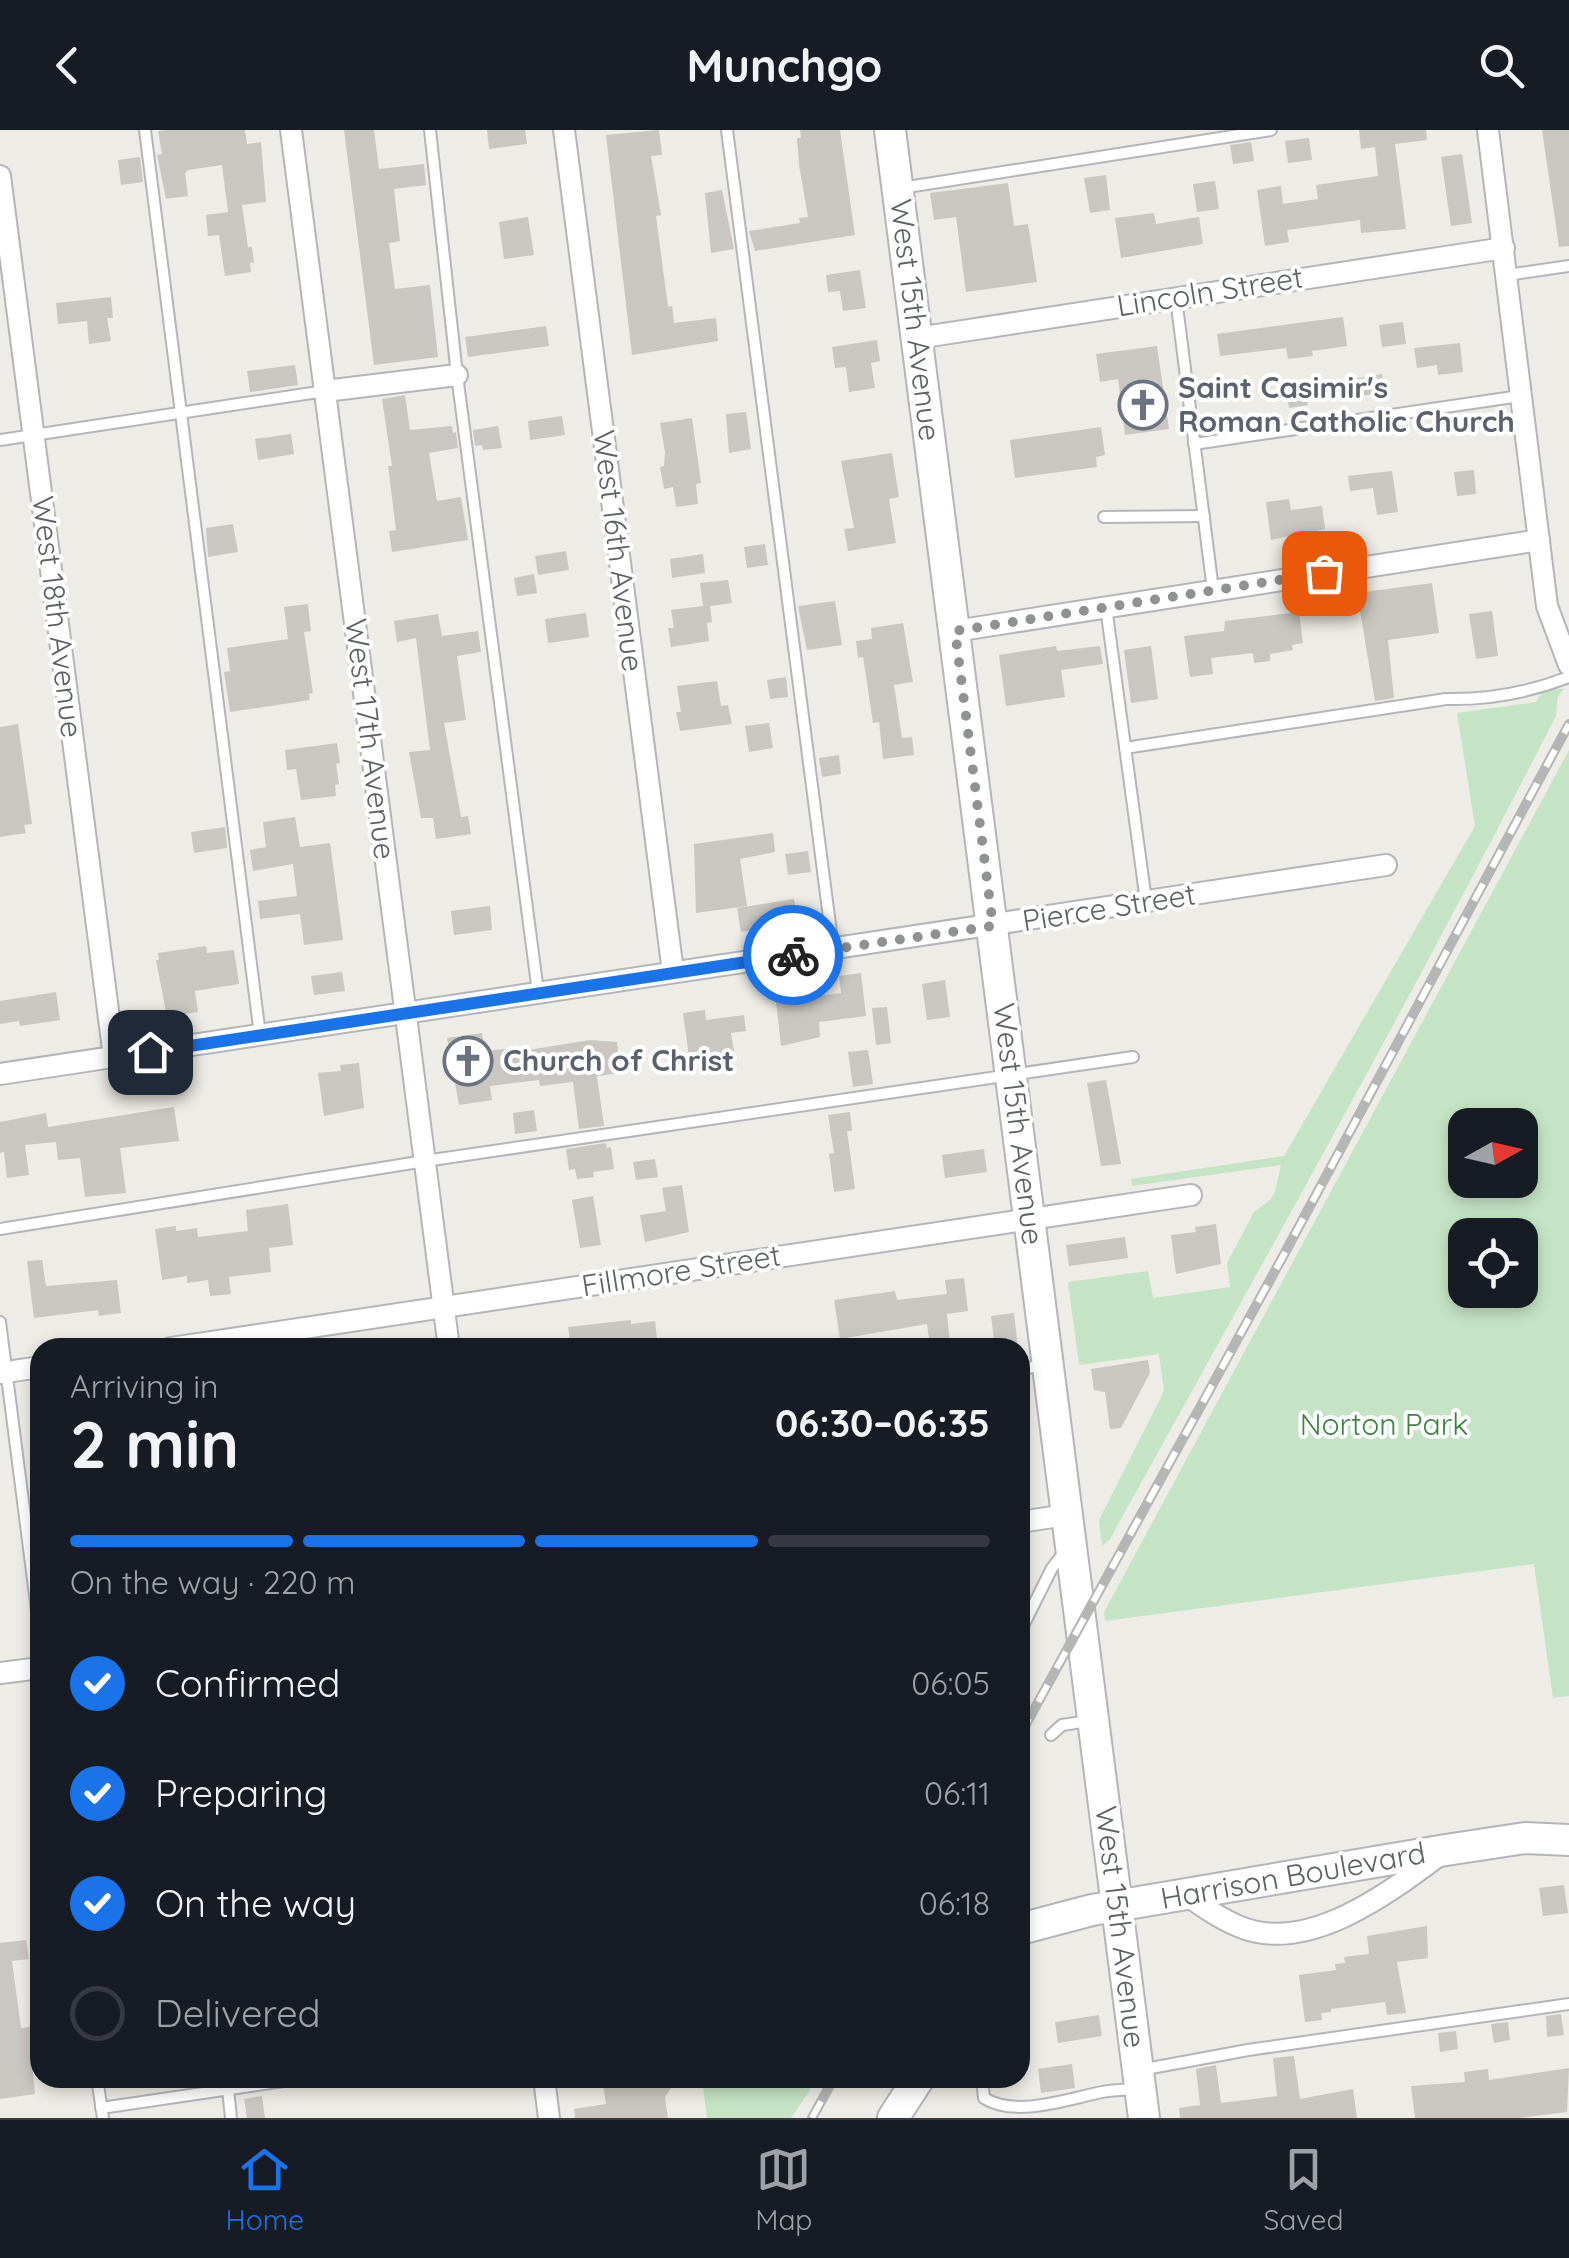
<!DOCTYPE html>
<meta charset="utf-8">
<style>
:root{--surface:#171b24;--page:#20242c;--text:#f1f3f6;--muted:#9ea1a6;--line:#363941;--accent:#1a73e8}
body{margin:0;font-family:Quicksand,sans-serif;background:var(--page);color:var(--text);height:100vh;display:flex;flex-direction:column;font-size:38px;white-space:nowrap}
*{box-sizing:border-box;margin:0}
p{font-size:32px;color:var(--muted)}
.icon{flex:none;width:55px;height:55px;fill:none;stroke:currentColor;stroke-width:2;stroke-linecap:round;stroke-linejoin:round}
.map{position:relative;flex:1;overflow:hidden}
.sheet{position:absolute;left:30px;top:1208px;width:1000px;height:750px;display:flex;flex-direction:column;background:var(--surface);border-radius:30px;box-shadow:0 5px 15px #0003}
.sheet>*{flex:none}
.needle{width:65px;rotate:82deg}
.tools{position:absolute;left:1448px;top:978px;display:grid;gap:20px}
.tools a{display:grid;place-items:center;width:90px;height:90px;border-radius:20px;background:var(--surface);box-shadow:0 5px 15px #0003;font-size:50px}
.pin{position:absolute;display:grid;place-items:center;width:85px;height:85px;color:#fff;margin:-42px;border-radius:20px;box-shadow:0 5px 15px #0006}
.courier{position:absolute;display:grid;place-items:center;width:100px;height:100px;margin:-50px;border:8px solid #1a73e8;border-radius:50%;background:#fff;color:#222;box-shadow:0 2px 12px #0007}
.summary em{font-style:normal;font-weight:800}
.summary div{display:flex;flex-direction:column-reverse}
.summary{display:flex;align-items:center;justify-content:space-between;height:170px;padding:0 40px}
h1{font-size:65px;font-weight:800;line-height:75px}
.bar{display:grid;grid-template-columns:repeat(4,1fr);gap:15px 10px;align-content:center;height:120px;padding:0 40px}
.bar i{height:12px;border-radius:8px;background:var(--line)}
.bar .active{background:var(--accent)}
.bar p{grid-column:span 4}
ol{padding:0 40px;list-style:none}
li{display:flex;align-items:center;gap:30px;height:110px}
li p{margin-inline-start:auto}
li .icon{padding:10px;border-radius:50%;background:var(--accent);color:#fff;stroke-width:4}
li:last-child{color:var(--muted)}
li i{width:55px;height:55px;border:5px solid var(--line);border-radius:50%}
header{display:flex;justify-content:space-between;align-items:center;height:130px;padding:0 40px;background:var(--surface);font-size:45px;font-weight:800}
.menu{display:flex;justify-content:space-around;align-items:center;height:140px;border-top:2px solid var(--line);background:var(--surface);font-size:28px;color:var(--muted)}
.menu a{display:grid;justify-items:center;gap:5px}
.menu .active{color:var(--accent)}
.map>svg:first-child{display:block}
.green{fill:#c5e4c5;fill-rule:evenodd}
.building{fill:#cac7c2}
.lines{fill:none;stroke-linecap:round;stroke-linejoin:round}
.lane-casing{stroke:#b3b6b9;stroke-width:14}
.street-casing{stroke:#b3b6b9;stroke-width:24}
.secondary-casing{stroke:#b2b5b9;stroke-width:34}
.lane{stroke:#fff;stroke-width:10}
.street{stroke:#fff;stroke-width:20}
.secondary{stroke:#fff;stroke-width:30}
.rail-casing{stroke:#b4b5b5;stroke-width:10}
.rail{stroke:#fff;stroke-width:6;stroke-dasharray:19;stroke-linecap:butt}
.done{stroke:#909292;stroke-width:10;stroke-dasharray:0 18}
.route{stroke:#1a73e8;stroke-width:12}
.labels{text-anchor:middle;stroke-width:8;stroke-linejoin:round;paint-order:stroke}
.street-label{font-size:30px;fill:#5d6165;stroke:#fff}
.worship-label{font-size:30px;font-weight:bold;fill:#5b616d;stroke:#fff;text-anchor:start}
.park-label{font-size:30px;fill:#3d8440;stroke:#fff}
</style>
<header><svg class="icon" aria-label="back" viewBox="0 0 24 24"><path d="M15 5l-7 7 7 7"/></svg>Munchgo<svg class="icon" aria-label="search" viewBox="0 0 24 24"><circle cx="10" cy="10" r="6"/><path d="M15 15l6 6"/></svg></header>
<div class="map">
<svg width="1569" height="1988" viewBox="0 0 1569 1988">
<rect width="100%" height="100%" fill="#eeece6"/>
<g class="green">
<path d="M1545,558L1564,559L1558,566L1556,586C1414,864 1261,1136 1110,1409L1102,1416L1099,1390L1164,1261L1159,1224L1079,1235L1068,1152L1148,1141L1153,1168L1230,1157L1227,1133L1254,1082L1270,1070L1275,1062L1281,1035L1132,1056L1131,1049L1284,1026L1475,696L1457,583L1536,572Z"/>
<path d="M1569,620V1566L1553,1568L1534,1434L1105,1491L1104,1482ZM1465,995H1520V1050H1465ZM1465,1105H1520V1160H1465Z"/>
<polygon points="694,1948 818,1948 791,1988 707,1988 703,1958"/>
</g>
<g class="building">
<polygon points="168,0 245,0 247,14 261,12 266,72 242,75 248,117 252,117 254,132 250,133 251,142 225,146 219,105 208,106 206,85 228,82 222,35 188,40 185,43 188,66 166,69 157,25 162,24 158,1"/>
<polygon points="344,0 374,0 379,39 424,34 426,55 394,59 400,111 389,113 395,159 430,155 438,227 374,235"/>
<polygon points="487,0 525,0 527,14 489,19"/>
<polygon points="659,0 662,25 651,26 661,85 656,86 668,177 672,176 674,193 716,188 718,211 632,225 606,5"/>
<polygon points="800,0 840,0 855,105 755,121 749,101 800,93 799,88 808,87 799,35 797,8 801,8"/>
<polygon points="1359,0 1426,0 1427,10 1395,14 1406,99 1361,103 1360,90 1287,100 1289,112 1265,116 1257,60 1281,56 1283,74 1318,69 1316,55 1378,46 1375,17 1361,19"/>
<polygon points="1542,0 1569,0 1569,116 1559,117"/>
<polygon points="1309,8 1312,30 1288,33 1285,11"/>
<polygon points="1251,12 1254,31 1233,34 1230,15"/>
<polygon points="1462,24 1472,93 1451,96 1441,27"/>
<polygon points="140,27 143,52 121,55 118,30"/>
<polygon points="1106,45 1110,80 1090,83 1084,48"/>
<polygon points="1215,51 1219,79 1197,82 1193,54"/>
<polygon points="1008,53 1014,96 1028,94 1037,152 966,162 956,87 934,90 930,63"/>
<polygon points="722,60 734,119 711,123 705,63"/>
<polygon points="1154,83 1156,94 1199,87 1203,114 1121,128 1115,88"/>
<polygon points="528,87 534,125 504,129 499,92"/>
<polygon points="860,140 866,178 843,181 840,161 828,162 826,145"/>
<polygon points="111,167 113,188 107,188 111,211 89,214 87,191 58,194 56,173"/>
<polygon points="1343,187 1347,216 1312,221 1313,226 1288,229 1286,218 1220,226 1217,204"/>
<polygon points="1403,192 1406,214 1382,217 1379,195"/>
<polygon points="546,196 549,216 468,227 465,207"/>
<polygon points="877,210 880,231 871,233 875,258 849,262 846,237 835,238 832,217"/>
<polygon points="1460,213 1463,242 1438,245 1437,235 1417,238 1414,218"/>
<polygon points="1157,216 1169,299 1125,305 1118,249 1100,252 1096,224"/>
<polygon points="295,235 298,255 250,262 247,241"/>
<polygon points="1382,244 1384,263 1337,269 1335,252"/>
<polygon points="1305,257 1308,275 1289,278 1286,260"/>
<polygon points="405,265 410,300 452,296 453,303 456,302 458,318 429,323 437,371 461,367 468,410 392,422 389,401 396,400 388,336 392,336 382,269"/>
<polygon points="746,282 751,319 729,323 726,284"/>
<polygon points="562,286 565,305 530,310 528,291"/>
<polygon points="692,288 701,353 696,354 698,374 676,377 673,357 664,359 660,337 664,336 665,322 660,293"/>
<polygon points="498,296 502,318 483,320 482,315 475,316 473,300"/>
<polygon points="1101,297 1105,325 1096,327 1097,337 1015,348 1010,310"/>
<polygon points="291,304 294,324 258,330 255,309"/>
<polygon points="892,323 899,367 889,369 896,413 848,421 844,399 854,398 841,331"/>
<polygon points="1474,340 1476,364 1457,366 1454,342"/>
<polygon points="1392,341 1398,382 1377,385 1373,358 1350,361 1348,346"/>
<polygon points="1289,369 1291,380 1322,376 1325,399 1271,410 1266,372"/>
<polygon points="233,394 238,422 208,427 206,398"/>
<polygon points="765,414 768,435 747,438 744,417"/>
<polygon points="566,421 569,440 538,445 535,426"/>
<polygon points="703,424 705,443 672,448 670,429"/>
<polygon points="534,444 537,463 517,466 514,448"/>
<polygon points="728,450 732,473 710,476 712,492 707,493 709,511 671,517 668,498 674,498 671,480 703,476 700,453"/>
<polygon points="1432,453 1439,503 1388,510 1394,568 1375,571 1357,463"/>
<polygon points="835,471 842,515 807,520 798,476"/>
<polygon points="308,474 311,501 304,502 313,563 309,564 310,570 230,582 224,542 230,541 227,518 288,509 284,477"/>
<polygon points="1492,481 1498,526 1476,529 1469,484"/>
<polygon points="1299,482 1303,513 1292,515 1293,520 1270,524 1270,531 1254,533 1253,523 1211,528 1213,544 1190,547 1184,506 1224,501 1225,491"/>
<polygon points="586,483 589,507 548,513 545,489"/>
<polygon points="438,484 442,506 478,501 481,522 457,526 466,590 444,593 461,687 468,686 471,704 436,709 433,688 421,688 409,622 430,620 416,508 397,512 394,491"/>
<polygon points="903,493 913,552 894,555 902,608 912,607 914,625 883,629 879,592 873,593 863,527 858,528 856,511 872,509 871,498"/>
<polygon points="1056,516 1057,521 1100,516 1103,534 1061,540 1065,567 1006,576 999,525"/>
<polygon points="1151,516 1158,569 1131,573 1124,520"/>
<polygon points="786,547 788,567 770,569 767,550"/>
<polygon points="717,551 721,576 728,575 732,594 680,601 676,582 681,582 677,556"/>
<polygon points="769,593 773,618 749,622 745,596"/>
<polygon points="18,594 32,694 24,695 26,703 0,707 0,597"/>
<polygon points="337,613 340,633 336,634 339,654 335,655 336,666 301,670 296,639 287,640 285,620"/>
<polygon points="839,625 841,644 822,647 819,628"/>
<polygon points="295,687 300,717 330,713 343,810 304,815 300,784 260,789 258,771 297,766 293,734 253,741 250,720 266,717 263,692"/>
<polygon points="225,697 227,718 194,723 191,702"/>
<polygon points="773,703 775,722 740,729 747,776 696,783 694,714"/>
<polygon points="808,721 811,742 788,745 785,724"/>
<polygon points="794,769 798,793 741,802 737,778"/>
<polygon points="490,776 492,800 454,805 451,781"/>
<polygon points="206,816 207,823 234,820 239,854 195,861 198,882 167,887 156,830 159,830 158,823"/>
<polygon points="342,842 345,861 314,865 311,846"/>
<polygon points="861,843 866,886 819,892 820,907 781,916 776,872 841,863 839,846"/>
<polygon points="945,850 950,887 927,890 922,854"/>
<polygon points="56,862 60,890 20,896 19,891 0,894 0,871"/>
<polygon points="887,877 891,913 876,915 872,878"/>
<polygon points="705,880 706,890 744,885 746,901 731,903 734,921 711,924 712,931 690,934 683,883"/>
<polygon points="482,903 485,921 520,917 521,920 528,920 590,910 617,912 621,943 597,946 604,996 579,999 573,952 540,956 539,950 490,956 492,970 459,975 447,908"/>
<polygon points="868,920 873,954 853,957 848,922"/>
<polygon points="359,933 364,978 324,986 318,943 341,941 340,935"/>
<polygon points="1106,950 1121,1034 1101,1036 1087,953"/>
<polygon points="174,977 179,1011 120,1018 126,1063 85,1067 80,1028 58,1030 56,1012 25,1015 29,1045 7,1048 4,1022 0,1023 0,992 46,983 48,997"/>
<polygon points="534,980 537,1001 515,1004 513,983"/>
<polygon points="850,982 852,1001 847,1001 855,1059 834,1062 829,1024 834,1023 828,985"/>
<polygon points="606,1013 607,1018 611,1017 614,1039 593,1042 594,1047 577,1049 575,1039 569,1040 566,1019"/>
<polygon points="984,1019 987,1042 945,1048 942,1025"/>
<polygon points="655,1029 658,1047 636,1050 633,1032"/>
<polygon points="682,1055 689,1102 645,1112 640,1085 666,1081 662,1058"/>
<polygon points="593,1066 601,1115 580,1118 572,1070"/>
<polygon points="288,1074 293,1115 269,1118 271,1142 229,1147 231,1164 210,1166 208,1150 187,1153 187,1146 162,1150 155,1099 176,1096 176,1101 197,1098 198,1107 248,1101 246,1080"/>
<polygon points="1216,1094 1221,1134 1176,1144 1171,1105 1196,1102 1195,1097"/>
<polygon points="1125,1107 1128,1128 1069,1136 1066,1115"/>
<polygon points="42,1130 46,1156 117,1150 121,1183 99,1186 98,1180 34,1188 27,1131"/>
<polygon points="964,1148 968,1181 947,1184 950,1214 930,1217 927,1194 840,1209 834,1170 895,1161 897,1170 947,1164 945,1150"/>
<polygon points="1014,1183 1018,1218 995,1218 991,1186"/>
<polygon points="631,1190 631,1194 655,1191 658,1218 571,1218 568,1197"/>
<polygon points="1148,1230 1150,1243 1121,1298 1110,1299 1105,1262 1094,1260 1091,1239"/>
<polygon points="1564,1755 1568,1783 1543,1786 1539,1758"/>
<polygon points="1427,1796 1428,1828 1397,1832 1406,1883 1387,1885 1385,1872 1331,1879 1331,1882 1321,1883 1322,1890 1305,1892 1299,1845 1336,1840 1335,1834 1345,1833 1344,1827 1369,1824 1367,1806"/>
<polygon points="26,1810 29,1829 12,1831 21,1898 40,1896 40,1919 31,1920 35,1964 0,1969 0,1813"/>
<polygon points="1561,1884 1564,1905 1547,1907 1546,1886"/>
<polygon points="1099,1885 1102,1906 1058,1913 1055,1892"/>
<polygon points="1508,1892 1510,1910 1494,1913 1491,1894"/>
<polygon points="1456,1901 1458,1919 1440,1922 1438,1903"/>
<polygon points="1294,1926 1300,1969 1353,1959 1357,1988 1180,1988 1179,1978 1200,1975 1196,1939 1216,1935 1221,1973 1277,1966 1273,1928"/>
<polygon points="1072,1934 1075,1958 1041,1963 1038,1939"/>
<polygon points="1569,1938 1567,1982 1521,1988 1415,1988 1411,1956 1465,1952 1464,1942 1488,1939 1489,1950"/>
<polygon points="602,1948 678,1948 665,1967 668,1988 575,1988 574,1979 606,1974"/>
<polygon points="262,1966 265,1988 247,1988 244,1969"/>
</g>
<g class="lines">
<g class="lane-casing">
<g id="lane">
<polyline points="145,0 260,905"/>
<polyline points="430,0 457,245 538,862"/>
<polyline points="727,0 833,818"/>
<polyline points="901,58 1271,0"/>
<polyline points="1507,145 1569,136"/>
<polyline points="1176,168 1213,460"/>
<polyline points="0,310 325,261"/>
<polyline points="1194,314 1520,266"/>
<polyline points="1104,387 1204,386"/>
<polyline points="1106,477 1146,771"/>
<path d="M1125,618L1446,569C1490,570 1528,563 1569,547"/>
<polyline points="0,1099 425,1031 1133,927"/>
<polyline points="0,1192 40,1504"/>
<polyline points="1020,1239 1047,1235"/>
<polyline points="1020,1502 1052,1438 1066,1420"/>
<polyline points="1051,1605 1062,1595 1088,1591"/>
<polyline points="1140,1940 1248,1920 1569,1874"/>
<polyline points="97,1948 103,1988"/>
<path d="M982,1948L984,1968C1015,1988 1068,1969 1102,1962C1112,1960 1124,1960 1135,1959"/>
<polyline points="228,1959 231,1988"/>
<polyline points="101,1978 305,1948"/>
</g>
</g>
<g class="street-casing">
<g id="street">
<polyline points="291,0 449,1218"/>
<polyline points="564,0 673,842"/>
<polyline points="1488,0 1547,476 1569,535"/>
<polyline points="0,46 114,927"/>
<polyline points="917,208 1504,118"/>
<polyline points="325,261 457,245"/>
<polyline points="955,501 1539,410"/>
<polyline points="0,944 1386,735"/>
<polyline points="171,1218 1191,1065"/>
<polyline points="0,1243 40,1237"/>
<polyline points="1020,1392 1066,1385"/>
<polyline points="0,1543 40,1538"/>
<path d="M1185,1764C1202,1776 1219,1788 1238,1796C1306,1826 1389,1763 1441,1724"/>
<polyline points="544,1948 549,1988"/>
</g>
</g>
<g class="secondary-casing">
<g id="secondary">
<polyline points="890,0 1144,1988"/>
<polyline points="1020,1799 1092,1780 1446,1720 1525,1708 1569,1710"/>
<polyline points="893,1988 919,1948"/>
</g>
</g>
<use href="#lane" class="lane"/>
<use href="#street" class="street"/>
<use href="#secondary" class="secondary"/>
<g class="rail-casing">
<g id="rail">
<polyline points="1020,1605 1281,1130 1569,594"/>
<polyline points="812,1988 834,1948"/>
</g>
</g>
<use href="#rail" class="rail"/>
</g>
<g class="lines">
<polyline class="done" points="793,825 993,796 955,501 1324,443"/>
<polyline class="route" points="150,922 793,825"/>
</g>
<defs>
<g id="church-ring" transform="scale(2.5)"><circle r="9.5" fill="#fff" stroke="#6b7280" stroke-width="1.5"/><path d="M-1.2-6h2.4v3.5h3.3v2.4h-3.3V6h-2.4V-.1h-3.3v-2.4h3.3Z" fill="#6b7280"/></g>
</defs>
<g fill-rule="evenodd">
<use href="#church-ring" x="1143" y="275"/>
<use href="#church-ring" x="468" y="931"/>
</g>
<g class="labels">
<g class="street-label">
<text transform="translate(1210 162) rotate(-9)" y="10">Lincoln Street</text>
<text transform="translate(915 190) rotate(83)" y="10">West 15th Avenue</text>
<text transform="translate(618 421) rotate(83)" y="10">West 16th Avenue</text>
<text transform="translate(57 487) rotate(83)" y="10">West 18th Avenue</text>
<text transform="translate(370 609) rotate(83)" y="10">West 17th Avenue</text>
<text transform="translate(1109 778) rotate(-9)" y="10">Pierce Street</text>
<text transform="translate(1018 994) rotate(83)" y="10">West 15th Avenue</text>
<text transform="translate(681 1141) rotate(-9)" y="10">Fillmore Street</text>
<text transform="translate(1293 1746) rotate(-10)" y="10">Harrison Boulevard</text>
<text transform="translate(1120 1797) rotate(83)" y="10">West 15th Avenue</text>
</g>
<g class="worship-label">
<text x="1178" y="268">Saint Casimir's<tspan x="1178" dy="34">Roman Catholic Church</tspan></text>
<text x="503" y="941">Church of Christ</text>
</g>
<g class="park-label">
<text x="1384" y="1305">Norton Park</text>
</g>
</g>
</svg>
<div class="tools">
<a><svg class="needle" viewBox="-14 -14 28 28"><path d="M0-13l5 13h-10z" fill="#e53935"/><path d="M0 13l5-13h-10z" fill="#9ea1a6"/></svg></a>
<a><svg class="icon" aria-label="locate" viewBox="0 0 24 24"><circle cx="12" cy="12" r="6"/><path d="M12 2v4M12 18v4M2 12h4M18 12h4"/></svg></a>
</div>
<div class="pin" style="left:1324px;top:443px;background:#ea580c"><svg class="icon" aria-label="bag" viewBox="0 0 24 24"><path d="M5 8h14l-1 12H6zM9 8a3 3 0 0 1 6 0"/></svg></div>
<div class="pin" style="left:150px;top:922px;background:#1f2937"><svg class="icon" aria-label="home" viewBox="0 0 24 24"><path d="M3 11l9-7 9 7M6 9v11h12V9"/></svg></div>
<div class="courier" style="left:793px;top:825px"><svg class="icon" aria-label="bike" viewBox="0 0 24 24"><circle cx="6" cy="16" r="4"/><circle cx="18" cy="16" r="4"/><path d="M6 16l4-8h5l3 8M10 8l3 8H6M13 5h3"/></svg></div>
<section class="sheet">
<div class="summary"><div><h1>2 min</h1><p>Arriving in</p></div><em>06:30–06:35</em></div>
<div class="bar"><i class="active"></i><i class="active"></i><i class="active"></i><i></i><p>On the way · 220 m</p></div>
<ol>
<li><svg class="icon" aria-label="check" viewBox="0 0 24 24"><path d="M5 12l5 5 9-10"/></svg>Confirmed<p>06:05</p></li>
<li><svg class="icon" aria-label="check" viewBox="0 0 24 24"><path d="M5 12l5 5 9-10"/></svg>Preparing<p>06:11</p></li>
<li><svg class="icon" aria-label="check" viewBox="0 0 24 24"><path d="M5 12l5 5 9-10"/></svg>On the way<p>06:18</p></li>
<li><i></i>Delivered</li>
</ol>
</section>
</div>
<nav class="menu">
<a class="active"><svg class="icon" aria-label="home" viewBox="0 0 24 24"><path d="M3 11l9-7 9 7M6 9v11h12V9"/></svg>Home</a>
<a><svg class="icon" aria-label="map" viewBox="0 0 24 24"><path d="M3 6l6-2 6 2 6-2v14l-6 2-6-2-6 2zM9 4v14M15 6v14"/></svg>Map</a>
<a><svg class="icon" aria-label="saved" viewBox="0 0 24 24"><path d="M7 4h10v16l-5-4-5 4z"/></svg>Saved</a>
</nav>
